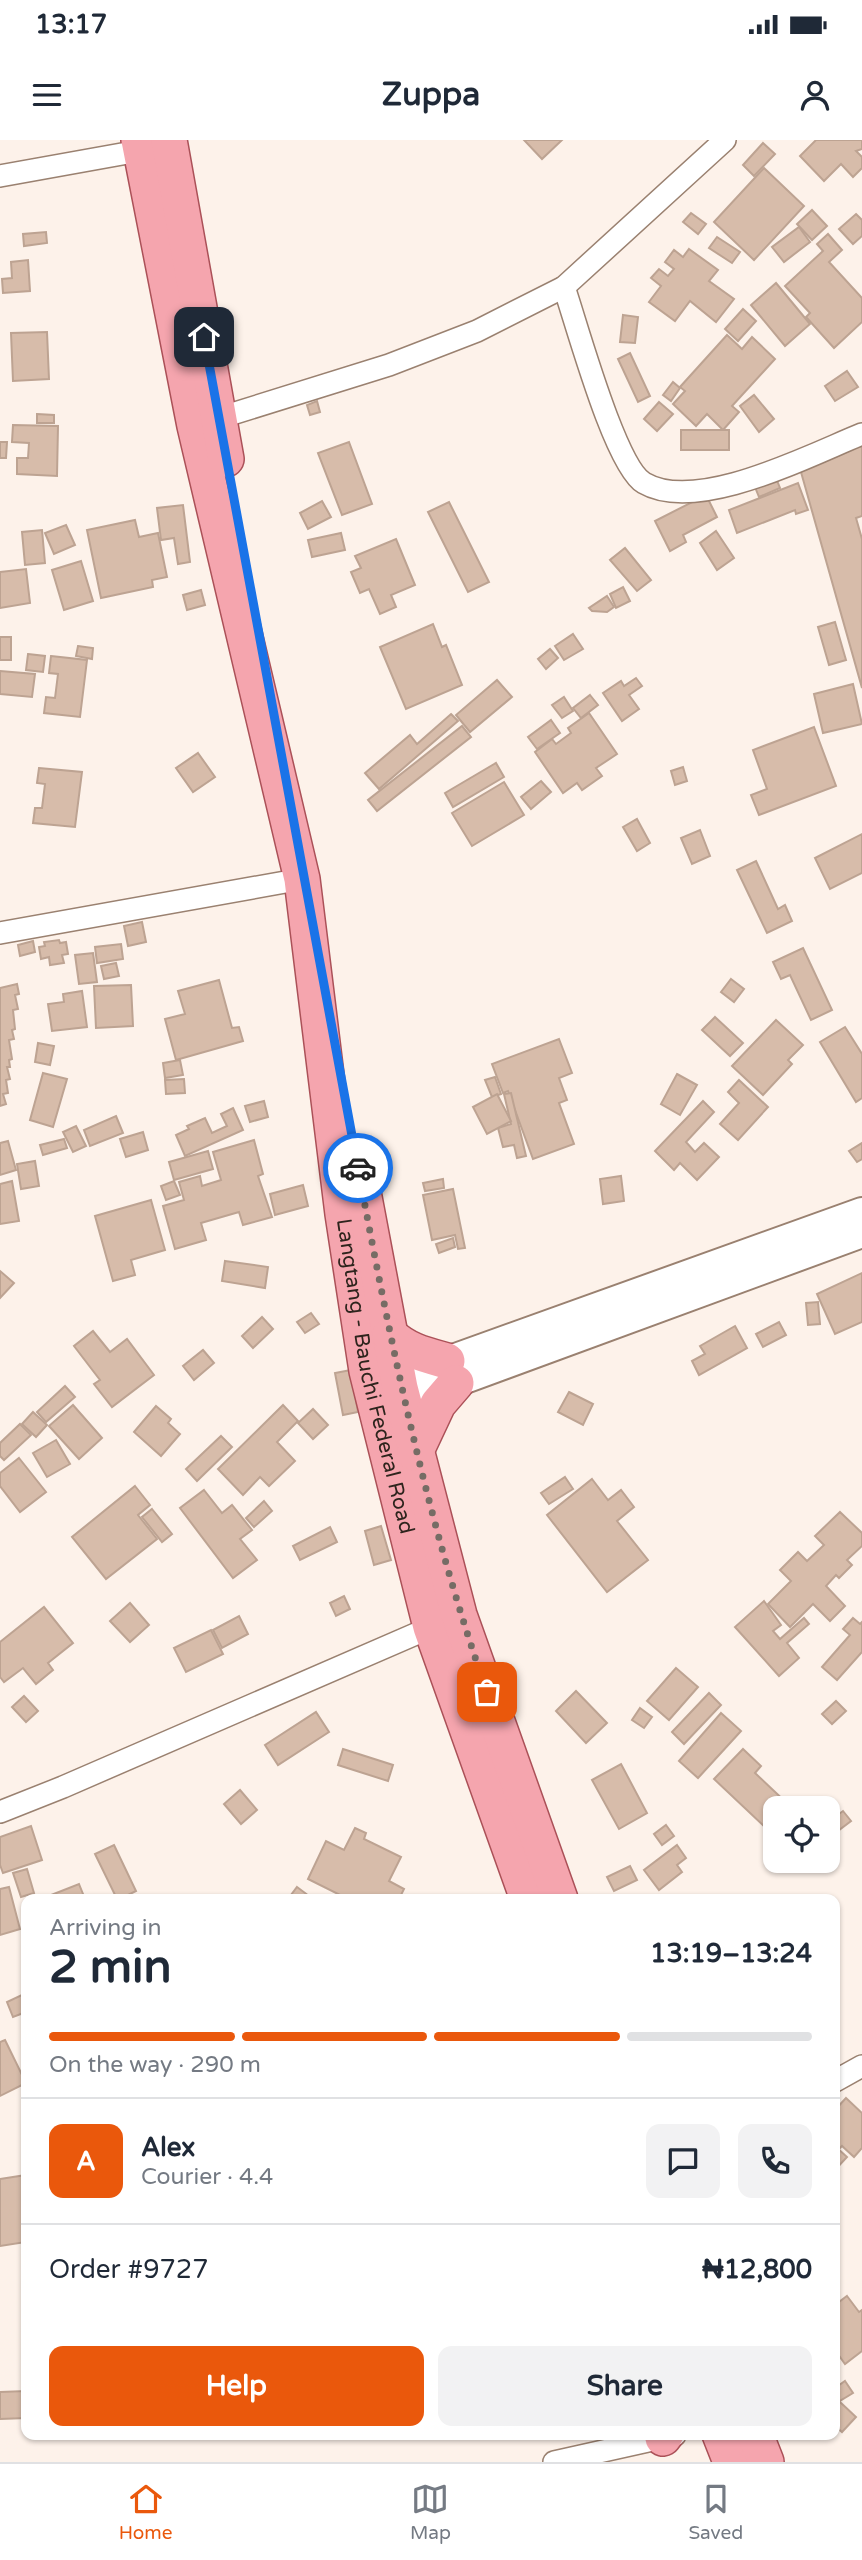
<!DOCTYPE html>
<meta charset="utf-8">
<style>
:root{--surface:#fff;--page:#f2f2f3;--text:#1f2937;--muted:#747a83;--line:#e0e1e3;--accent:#ea580c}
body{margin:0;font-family:"Varela Round",sans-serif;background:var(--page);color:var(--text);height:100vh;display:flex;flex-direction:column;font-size:26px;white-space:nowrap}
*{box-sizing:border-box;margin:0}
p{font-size:23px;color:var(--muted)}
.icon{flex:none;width:38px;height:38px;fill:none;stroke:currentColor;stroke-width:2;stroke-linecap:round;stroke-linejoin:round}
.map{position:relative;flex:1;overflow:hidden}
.panel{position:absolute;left:21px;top:1754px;width:819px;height:546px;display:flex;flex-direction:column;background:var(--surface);border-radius:14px;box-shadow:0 2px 5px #0004}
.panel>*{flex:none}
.buttons{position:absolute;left:763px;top:1656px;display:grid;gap:14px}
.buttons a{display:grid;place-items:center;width:77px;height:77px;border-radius:14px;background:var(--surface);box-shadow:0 2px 5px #0004;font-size:35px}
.pin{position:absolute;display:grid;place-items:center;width:60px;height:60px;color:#fff;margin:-30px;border-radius:14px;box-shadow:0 4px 10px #0006}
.courier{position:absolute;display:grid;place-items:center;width:70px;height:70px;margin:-35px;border:5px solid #1a73e8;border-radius:50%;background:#fff;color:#222;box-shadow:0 2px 9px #0007}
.head em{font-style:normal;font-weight:700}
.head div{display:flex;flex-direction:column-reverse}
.head{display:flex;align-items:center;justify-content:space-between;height:119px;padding:0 28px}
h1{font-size:46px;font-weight:700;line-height:52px}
.bar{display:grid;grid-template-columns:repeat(4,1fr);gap:10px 7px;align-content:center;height:84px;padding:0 28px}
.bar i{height:9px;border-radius:5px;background:var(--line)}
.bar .current{background:var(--accent)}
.bar p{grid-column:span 4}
.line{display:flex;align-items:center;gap:18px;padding:0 28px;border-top:2px solid var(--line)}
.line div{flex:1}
.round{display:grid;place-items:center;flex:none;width:74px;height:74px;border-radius:14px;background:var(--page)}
.primary-button{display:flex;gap:14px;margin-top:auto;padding:14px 28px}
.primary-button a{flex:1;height:80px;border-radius:14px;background:var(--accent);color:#fff;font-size:28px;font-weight:700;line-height:80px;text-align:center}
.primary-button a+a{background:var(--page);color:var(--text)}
.status{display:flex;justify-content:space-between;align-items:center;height:49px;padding:0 35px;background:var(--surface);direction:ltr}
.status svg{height:19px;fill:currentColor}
header{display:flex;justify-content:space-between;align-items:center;height:91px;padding:0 28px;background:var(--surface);font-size:32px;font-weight:700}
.tabs{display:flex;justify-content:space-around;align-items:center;height:98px;border-top:2px solid var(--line);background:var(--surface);font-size:19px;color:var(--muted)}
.tabs a{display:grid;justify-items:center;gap:4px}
.tabs .current{color:var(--accent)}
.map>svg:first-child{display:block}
.building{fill:#d7bcaa;stroke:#bda392;stroke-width:2}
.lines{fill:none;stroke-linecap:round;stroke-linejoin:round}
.minor-casing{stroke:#9a8170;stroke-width:24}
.tertiary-casing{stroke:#9a8170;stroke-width:32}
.primary-casing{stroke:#ab5158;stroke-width:38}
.minor{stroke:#fff;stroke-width:21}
.tertiary{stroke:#fff;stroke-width:28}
.primary{stroke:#f5a5ae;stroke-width:35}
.done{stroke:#766c65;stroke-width:7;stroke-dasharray:0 12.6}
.route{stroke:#1a73e8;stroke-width:9}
.labels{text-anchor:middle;stroke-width:5;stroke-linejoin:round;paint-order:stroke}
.street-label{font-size:21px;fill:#2e241d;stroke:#fff}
</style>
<div class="status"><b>13:17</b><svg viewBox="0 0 49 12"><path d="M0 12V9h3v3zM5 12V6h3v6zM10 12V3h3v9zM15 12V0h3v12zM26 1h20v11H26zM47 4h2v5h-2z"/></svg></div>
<header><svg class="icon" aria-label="menu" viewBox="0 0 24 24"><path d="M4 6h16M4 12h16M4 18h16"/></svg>Zuppa<svg class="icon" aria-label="person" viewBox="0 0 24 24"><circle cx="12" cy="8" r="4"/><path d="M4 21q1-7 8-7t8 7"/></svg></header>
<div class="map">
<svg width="862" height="2322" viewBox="0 0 862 2322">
<rect width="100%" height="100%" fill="#fdf2ea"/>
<g class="building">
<polygon points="524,0 562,0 542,19"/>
<polygon points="816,0 862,0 862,9 856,11 862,17 862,28 853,37 841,24 824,41 800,16"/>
<polygon points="763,3 775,14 754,36 743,25"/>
<polygon points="764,28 804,66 754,120 714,82"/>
<polygon points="812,70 827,86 812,100 797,84"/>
<polygon points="691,73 706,84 698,94 683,82"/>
<polygon points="856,74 862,80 862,96 853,104 839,89"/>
<polygon points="799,87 810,102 784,122 772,107"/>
<polygon points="46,92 47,103 24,106 23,94"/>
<polygon points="828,94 842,110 829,122 862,158 862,182 834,208 806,177 810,173 785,146 823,111 817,104"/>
<polygon points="717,97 740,112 732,123 709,108"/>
<polygon points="689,109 718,130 709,141 734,159 716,182 690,161 675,181 649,162 661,146 651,138 659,129 668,136 674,129 665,122 674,110 683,117"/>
<polygon points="28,120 30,151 3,153 2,139 12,138 11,122"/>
<polygon points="776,143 810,184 785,206 751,165"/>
<polygon points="743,169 756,181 738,201 725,189"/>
<polygon points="623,175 638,177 635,203 620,202"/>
<polygon points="47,192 49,239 13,241 11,193"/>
<polygon points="727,195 742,209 752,197 775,219 732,266 739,272 723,290 707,274 696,286 673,264 685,251 680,247"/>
<polygon points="630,213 650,256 638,262 618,219"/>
<polygon points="847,231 858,247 835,261 825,246"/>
<polygon points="673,242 680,248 671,261 663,255"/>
<polygon points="754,255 774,279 759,292 740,266"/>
<polygon points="317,261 320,272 310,275 307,265"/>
<polygon points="659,262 673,274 657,291 644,279"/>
<polygon points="37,274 54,275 54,283 37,283"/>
<polygon points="13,285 58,286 57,336 17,334 17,318 28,318 29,303 12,302"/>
<rect x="681" y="290" width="48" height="20"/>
<polygon points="0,302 7,302 6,318 0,318"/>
<polygon points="349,302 372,364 342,375 318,313"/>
<polygon points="862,306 862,376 856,378 862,399 862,548 799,325"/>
<polygon points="776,338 780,348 759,357 755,347"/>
<polygon points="798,343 808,370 796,374 795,370 737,393 729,370"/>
<polygon points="706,355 717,377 683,395 686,402 670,411 655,381"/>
<polygon points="322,361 331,377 308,389 300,373"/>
<polygon points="449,362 489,442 468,452 428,372"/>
<polygon points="183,365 190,422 178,424 174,398 161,400 157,368"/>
<polygon points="135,380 139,397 158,393 167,437 152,440 153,447 101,458 87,390"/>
<polygon points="66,385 75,405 54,414 45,393"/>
<polygon points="42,390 45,423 25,425 22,392"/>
<polygon points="716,391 734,418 717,430 700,403"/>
<polygon points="341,393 345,410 312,417 308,400"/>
<polygon points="396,399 415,445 391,455 396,467 380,474 369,449 360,453 351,432 361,428 355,416"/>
<polygon points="625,408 651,440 637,451 610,420"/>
<polygon points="81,421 93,461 64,470 52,430"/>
<polygon points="26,429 30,463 0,468 0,432"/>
<polygon points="623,447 630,461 616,468 610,454"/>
<polygon points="201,450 205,465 187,470 183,455"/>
<polygon points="607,456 614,467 607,472 592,471 589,468"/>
<polygon points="835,482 846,520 829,525 818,487"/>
<polygon points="433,484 442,507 446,505 462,545 406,569 380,507"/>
<polygon points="573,494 583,509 564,520 555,506"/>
<rect x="0" y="497" width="11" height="23"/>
<polygon points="78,506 93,508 92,519 76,516"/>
<polygon points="550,509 558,518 546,529 538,519"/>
<polygon points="28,514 45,516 43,532 26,530"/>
<polygon points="51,516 87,520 80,577 44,573 46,557 55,558 58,534 49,533"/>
<polygon points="0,531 35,534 32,557 0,554"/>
<polygon points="636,538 642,546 629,555 639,569 622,581 603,553 621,541 624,546"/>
<polygon points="497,540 512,557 470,592 456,575"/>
<polygon points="853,544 862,584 823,593 814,554"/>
<polygon points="590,555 598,565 581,578 573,568"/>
<polygon points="564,557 573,571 562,578 552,565"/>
<polygon points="589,573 617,614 596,628 602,636 582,650 577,643 563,653 535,612 552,599 556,604 571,593 568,588"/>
<polygon points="451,574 458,581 379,649 365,633 410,595 417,604"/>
<polygon points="551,580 560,593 537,609 528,597"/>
<polygon points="462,586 471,597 377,671 368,660"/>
<polygon points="814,587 836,646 759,675 751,655 767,649 753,610"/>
<polygon points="198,613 215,637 193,652 176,628"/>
<polygon points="496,623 504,637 453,667 445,653"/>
<polygon points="683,627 687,641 675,645 671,631"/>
<polygon points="39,628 82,632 75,687 33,683 35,668 42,668 45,644 37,643"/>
<polygon points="541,641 551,652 531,669 521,657"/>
<polygon points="504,642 524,675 472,706 452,673"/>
<polygon points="637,679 650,703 637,711 623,687"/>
<polygon points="700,690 710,716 692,724 681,698"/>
<polygon points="862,694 862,733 830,749 815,718"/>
<polygon points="756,721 778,769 785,765 792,781 767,793 737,730"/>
<polygon points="142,782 146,802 128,806 124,786"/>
<polygon points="59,800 60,803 66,802 68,814 62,815 64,823 50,825 49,817 41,819 39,807 45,806 44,802"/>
<polygon points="33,801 35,812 20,816 18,805"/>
<polygon points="121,804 123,819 97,823 95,807"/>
<polygon points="803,808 832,870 811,880 790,835 781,839 773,822"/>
<polygon points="93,813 97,842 79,844 75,815"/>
<polygon points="116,823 119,836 104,839 101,826"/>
<polygon points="731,839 744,849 734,862 721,852"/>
<polygon points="219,840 232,888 239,887 243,901 176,920 165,879 185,874 178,851"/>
<polygon points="17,844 19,854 15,855 18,869 13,870 15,889 12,890 14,899 9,900 12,919 9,920 10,927 7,927 10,939 6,940 8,953 3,954 6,964 0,966 0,848"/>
<polygon points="131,845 133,886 96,888 94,846"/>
<polygon points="82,851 87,887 52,891 48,864 64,862 63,854"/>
<polygon points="715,877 743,903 730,916 702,890"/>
<polygon points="776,880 803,905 788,920 792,924 763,955 732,926"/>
<polygon points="845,887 862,914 862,958 856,962 820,902"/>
<polygon points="559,899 572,933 559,938 567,960 559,963 574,1004 533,1019 508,951 503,953 492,924"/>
<polygon points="38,903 54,906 50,925 35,922"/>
<polygon points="180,920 183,935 165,938 163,923"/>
<polygon points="43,933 67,939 53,987 30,980"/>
<polygon points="677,934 697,945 680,975 661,964"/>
<polygon points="495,937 501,954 492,957 485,940"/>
<polygon points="184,939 185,953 166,954 165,940"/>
<polygon points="739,940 768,967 738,1000 720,984 739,963 728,952"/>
<polygon points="511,953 526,1016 517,1018 514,1005 503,1007 498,988 511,984 504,954"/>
<polygon points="497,954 511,981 487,994 473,967"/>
<polygon points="264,961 268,977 250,982 245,966"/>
<polygon points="703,961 714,972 686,1002 695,1012 704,1003 719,1017 697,1040 680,1023 674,1030 655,1011"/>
<polygon points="233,968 243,990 185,1016 176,995 189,989 187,986 205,978 212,993 227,986 221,974"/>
<polygon points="116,976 123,993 90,1006 84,990"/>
<polygon points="76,986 86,1006 73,1012 63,992"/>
<polygon points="143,992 148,1010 126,1017 120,999"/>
<polygon points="64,999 67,1008 43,1015 40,1005"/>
<polygon points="254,1000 263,1034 258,1036 272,1077 243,1085 239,1072 201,1083 206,1100 175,1109 163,1066 184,1060 179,1042 200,1036 202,1046 221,1040 213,1012"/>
<polygon points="8,1001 16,1030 0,1035 0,1003"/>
<polygon points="862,1003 862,1019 857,1022 849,1011"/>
<polygon points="208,1011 213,1029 174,1040 169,1022"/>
<polygon points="35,1021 39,1046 21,1049 17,1024"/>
<polygon points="621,1036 624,1061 603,1064 600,1039"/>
<polygon points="443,1039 444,1048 425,1051 423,1043"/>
<polygon points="12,1041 19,1081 0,1084 0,1044"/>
<polygon points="174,1041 180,1055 166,1060 161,1046"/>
<polygon points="303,1045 308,1066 275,1075 270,1054"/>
<polygon points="453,1049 465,1108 458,1109 455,1095 432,1100 423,1055"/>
<polygon points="151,1060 165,1110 131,1120 135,1135 113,1141 95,1076"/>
<polygon points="453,1098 455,1107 439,1113 436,1104"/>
<polygon points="225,1121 268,1127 265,1148 222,1141"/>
<polygon points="0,1131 14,1143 0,1158"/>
<polygon points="862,1133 862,1182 835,1194 817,1154"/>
<polygon points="818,1162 820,1184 808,1185 806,1163"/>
<polygon points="311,1173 319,1184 305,1193 297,1182"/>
<polygon points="262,1177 273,1189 253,1208 242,1196"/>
<polygon points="779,1182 786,1195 763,1207 756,1194"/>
<polygon points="735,1186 747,1208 699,1235 692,1221 705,1214 700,1206"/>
<polygon points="93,1191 110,1212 127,1199 154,1235 112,1267 94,1244 100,1240 74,1206"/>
<polygon points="203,1210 214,1223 194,1240 183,1226"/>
<polygon points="351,1230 358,1272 343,1275 335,1233"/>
<polygon points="65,1246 75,1257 46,1282 37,1272"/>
<polygon points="569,1252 593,1264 583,1285 558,1272"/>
<polygon points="73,1265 102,1298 79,1319 49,1286"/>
<polygon points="283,1265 298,1281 277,1302 295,1321 269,1346 260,1337 243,1355 218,1329"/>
<polygon points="156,1266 171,1279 168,1283 180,1294 161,1316 134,1292"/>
<polygon points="313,1269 328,1285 313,1299 298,1283"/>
<polygon points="33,1272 47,1285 36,1297 22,1284"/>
<polygon points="20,1284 31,1295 4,1320 0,1316 0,1303"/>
<polygon points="221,1296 232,1307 197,1341 186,1329"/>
<polygon points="56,1300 70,1324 47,1337 33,1313"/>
<polygon points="19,1318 46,1352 20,1372 0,1346 0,1333"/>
<polygon points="565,1337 573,1349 549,1364 541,1353"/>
<polygon points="592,1339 608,1360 621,1350 634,1367 617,1381 648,1420 607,1452 547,1375"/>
<polygon points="135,1346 150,1365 138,1375 157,1399 106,1439 72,1397"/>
<polygon points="204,1350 222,1373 232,1365 252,1390 240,1399 257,1420 233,1438 180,1368"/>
<polygon points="264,1361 272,1371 254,1387 246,1378"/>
<polygon points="152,1369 172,1394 162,1402 142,1377"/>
<polygon points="840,1372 862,1393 862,1406 847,1420 852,1425 839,1438 836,1435 826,1446 845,1466 830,1481 813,1464 790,1487 768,1464 791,1441 780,1430 798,1412 807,1421 824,1405 815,1396"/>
<polygon points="381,1386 391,1420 374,1425 365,1391"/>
<polygon points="330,1387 337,1402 300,1420 293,1406"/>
<polygon points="344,1456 350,1469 336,1476 330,1463"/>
<polygon points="764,1461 781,1485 773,1491 780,1499 804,1478 809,1484 787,1503 799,1518 779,1536 735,1487"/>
<polygon points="130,1463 149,1485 130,1502 110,1481"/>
<polygon points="44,1467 73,1503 48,1523 53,1530 36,1544 23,1528 4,1542 0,1537 0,1502"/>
<polygon points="239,1476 248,1494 222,1508 213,1490"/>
<polygon points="853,1478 860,1484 862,1482 862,1512 837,1540 822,1527 850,1495 843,1489"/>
<polygon points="211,1490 223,1514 186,1532 174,1508"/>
<polygon points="676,1528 698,1547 669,1580 647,1561"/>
<polygon points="576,1551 607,1583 586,1603 556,1571"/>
<polygon points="709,1553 721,1565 684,1604 672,1592"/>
<polygon points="24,1556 38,1571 26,1582 12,1567"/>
<polygon points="836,1561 846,1571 832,1584 822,1574"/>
<polygon points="640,1568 652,1577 644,1588 632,1580"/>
<polygon points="316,1572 329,1592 278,1625 265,1605"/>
<polygon points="721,1573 741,1591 698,1638 679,1621"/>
<polygon points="343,1609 393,1625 388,1641 338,1625"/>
<polygon points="743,1609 761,1626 755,1633 790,1666 775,1668 775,1682 768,1690 714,1639"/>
<polygon points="621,1624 647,1673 619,1689 592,1640"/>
<polygon points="240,1650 257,1670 241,1684 224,1664"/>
<polygon points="843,1671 851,1681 834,1694 828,1682"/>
<polygon points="666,1685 674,1696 662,1705 654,1694"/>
<polygon points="31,1686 42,1720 3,1733 0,1725 0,1697"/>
<polygon points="355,1688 366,1693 364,1699 401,1717 389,1741 404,1749 399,1759 348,1759 308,1739 326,1701 344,1710"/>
<polygon points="114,1705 136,1751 120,1759 117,1759 95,1714"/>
<polygon points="677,1705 686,1718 677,1725 682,1732 659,1750 644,1730"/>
<polygon points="630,1726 637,1740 614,1751 607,1737"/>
<polygon points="27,1729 34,1753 21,1757 13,1733"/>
<polygon points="79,1744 85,1759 41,1759"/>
<polygon points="9,1747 20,1789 0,1795 0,1749"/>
<polygon points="297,1747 313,1759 288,1759"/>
<polygon points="26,1853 26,1872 13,1877 7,1862"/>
<polygon points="5,1900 26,1943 0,1956 0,1902"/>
<polygon points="846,1958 862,1973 862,2008 854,2017 842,2006 840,2008 835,2003 835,1970"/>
<polygon points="835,2006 847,2017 835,2030"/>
<polygon points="26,2035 26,2102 0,2106 0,2039"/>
<polygon points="847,2156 859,2172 862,2170 862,2211 845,2224 835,2210 835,2165"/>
<polygon points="845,2241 853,2253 838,2262 835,2256 835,2248"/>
<polygon points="26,2251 26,2278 0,2279 0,2252"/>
<polygon points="840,2262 856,2277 842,2292 835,2286 835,2268"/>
</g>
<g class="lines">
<g class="minor-casing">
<g id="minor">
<polyline points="0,36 150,9"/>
<path d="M564,147C577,185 615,326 644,343C697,374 810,315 862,294"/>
<polyline points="219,278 389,225 477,191 564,147 725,0"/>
<polyline points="0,793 302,739"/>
<polyline points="0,1672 63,1647 441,1483"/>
<polyline points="835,1941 862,1926"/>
<polyline points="554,2322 675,2295"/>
</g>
</g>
<g class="tertiary-casing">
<g id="tertiary">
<polyline points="387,1239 409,1253 424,1254 862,1093"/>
<polyline points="393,1261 404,1242 414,1233 862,1072"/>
</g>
</g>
<g class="primary-casing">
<g id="primary">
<path id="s1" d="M139,0L195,286L302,739L343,1074L367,1231L431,1487L528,1759"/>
<polyline points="169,0 226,319"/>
<polyline points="363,1052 400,1248 459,1475 560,1759"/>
<path d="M390,1195C407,1211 425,1215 447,1221"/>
<polyline points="415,1313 438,1264 456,1243"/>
<polyline points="720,2294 731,2322"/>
<polyline points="755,2294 766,2322"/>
<polyline points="663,2298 666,2294"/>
</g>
</g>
<use href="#minor" class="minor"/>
<use href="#tertiary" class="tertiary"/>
<use href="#primary" class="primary"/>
</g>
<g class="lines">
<path class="done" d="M358,1028C391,1206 427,1382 487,1552"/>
<polyline class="route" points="204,197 358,1028"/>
</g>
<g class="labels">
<g class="street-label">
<text dy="7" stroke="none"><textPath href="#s1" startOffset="1260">Langtang - Bauchi Federal Road</textPath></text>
</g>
</g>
</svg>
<div class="buttons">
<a><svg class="icon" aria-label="locate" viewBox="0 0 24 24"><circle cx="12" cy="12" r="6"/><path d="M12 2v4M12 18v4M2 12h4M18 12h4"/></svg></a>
</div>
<div class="pin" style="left:487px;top:1552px;background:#ea580c"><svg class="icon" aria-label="bag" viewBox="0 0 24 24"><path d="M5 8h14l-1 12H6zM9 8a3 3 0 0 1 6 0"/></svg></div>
<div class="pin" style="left:204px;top:197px;background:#1f2937"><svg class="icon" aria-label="home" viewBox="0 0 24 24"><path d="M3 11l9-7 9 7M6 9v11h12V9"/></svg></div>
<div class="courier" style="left:358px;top:1028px"><svg class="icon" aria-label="car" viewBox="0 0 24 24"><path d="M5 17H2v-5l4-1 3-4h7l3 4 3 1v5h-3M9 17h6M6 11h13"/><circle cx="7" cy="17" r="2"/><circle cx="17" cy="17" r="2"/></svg></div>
<section class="panel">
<div class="head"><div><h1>2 min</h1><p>Arriving in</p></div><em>13:19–13:24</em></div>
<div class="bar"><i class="current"></i><i class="current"></i><i class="current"></i><i></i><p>On the way · 290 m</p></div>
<div class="line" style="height:126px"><b class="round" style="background:var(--accent);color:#fff">A</b><div><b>Alex</b><p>Courier · 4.4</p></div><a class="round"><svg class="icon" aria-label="chat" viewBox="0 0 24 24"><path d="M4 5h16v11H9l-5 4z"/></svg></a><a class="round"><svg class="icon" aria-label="phone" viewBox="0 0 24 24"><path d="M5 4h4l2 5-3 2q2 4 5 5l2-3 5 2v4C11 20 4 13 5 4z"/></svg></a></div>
<div class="line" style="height:91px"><div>Order #9727</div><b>₦12,800</b></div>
<div class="primary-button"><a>Help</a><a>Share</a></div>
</section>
</div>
<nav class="tabs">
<a class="current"><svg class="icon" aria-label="home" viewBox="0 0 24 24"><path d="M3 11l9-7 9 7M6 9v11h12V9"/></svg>Home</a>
<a><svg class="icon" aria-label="map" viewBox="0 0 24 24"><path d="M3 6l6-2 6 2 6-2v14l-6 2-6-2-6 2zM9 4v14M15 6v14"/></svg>Map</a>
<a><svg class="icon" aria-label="saved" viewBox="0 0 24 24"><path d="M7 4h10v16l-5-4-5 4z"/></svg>Saved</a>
</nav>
